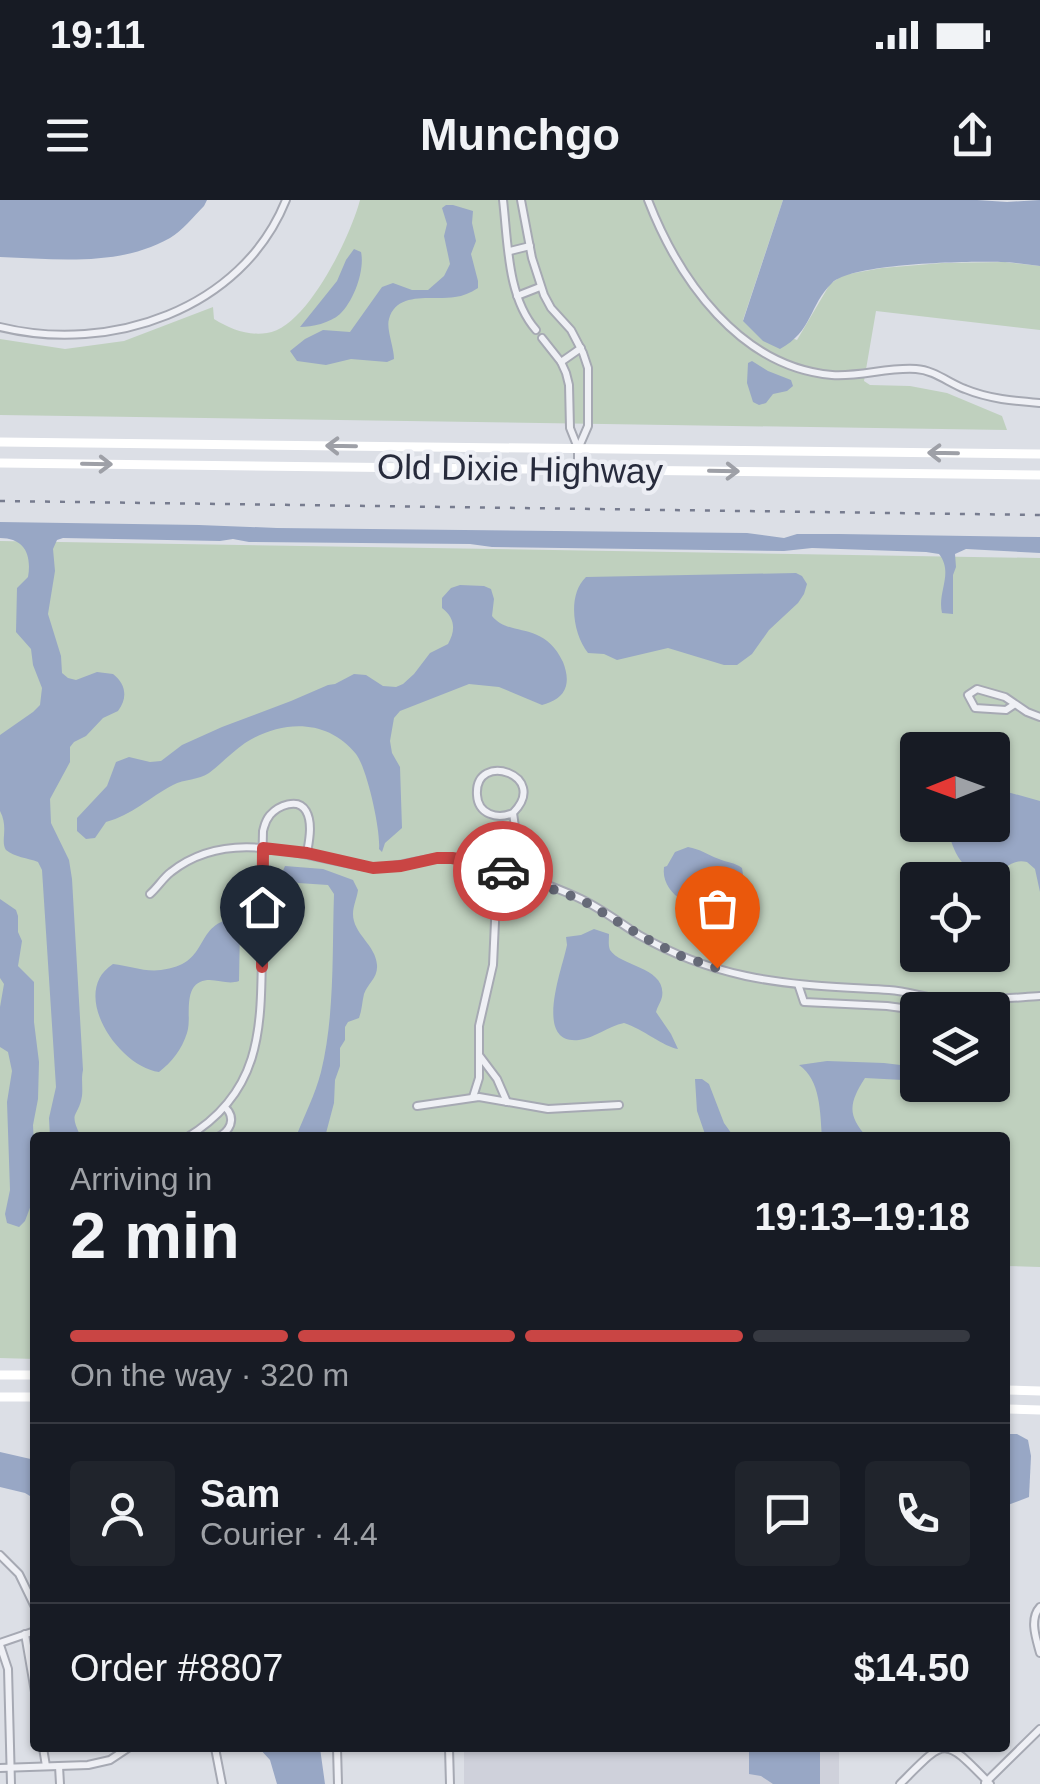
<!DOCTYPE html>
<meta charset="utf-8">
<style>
:root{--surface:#171b24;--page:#20242c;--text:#f1f3f6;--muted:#9ea1a6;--line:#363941;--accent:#c94544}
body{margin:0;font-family:Helvetica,sans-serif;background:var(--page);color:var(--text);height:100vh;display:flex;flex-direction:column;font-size:38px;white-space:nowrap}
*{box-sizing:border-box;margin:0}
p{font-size:32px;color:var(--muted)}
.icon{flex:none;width:55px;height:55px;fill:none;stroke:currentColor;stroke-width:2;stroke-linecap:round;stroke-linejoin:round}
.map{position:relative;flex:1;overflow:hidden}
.details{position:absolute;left:30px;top:932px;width:980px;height:620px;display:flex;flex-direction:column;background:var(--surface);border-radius:10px;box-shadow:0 2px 8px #0004}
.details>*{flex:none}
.needle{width:65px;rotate:269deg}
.controls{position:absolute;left:900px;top:532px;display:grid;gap:20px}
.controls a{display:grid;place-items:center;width:110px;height:110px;border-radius:10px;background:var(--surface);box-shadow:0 2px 8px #0004;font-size:50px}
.pin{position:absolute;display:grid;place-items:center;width:85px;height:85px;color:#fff;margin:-102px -42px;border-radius:50% 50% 50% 0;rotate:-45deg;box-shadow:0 0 10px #0007}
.pin .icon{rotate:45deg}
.courier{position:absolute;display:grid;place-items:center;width:100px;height:100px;margin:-50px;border:8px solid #c94544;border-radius:50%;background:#fff;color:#222;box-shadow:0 2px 12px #0007}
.overview em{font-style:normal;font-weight:800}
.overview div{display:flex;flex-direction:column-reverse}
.overview{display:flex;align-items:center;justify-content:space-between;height:170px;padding:0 40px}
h1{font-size:65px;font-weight:800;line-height:75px}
.bar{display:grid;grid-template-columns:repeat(4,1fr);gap:15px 10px;align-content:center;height:120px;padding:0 40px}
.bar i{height:12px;border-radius:8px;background:var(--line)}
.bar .current{background:var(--accent)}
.bar p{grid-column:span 4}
.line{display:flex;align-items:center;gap:25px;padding:0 40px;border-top:2px solid var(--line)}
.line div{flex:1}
.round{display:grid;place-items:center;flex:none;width:105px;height:105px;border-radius:10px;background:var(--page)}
.status{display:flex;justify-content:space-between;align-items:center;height:70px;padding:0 50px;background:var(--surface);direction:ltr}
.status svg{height:28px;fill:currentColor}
header{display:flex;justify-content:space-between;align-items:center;height:130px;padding:0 40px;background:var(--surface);font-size:45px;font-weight:800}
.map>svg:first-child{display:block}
.built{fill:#cfd1db}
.green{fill:#bfd0be;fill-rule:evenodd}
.water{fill:#98a7c5}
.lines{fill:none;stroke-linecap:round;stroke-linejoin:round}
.street-casing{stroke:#a6a9b3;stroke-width:10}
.street{stroke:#eff0f5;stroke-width:6}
.secondary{stroke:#fff;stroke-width:9}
.rail{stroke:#777c8f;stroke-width:2.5;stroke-dasharray:5 10;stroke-linecap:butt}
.oneway{stroke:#9ea0a7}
.done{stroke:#666a78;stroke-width:10;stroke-dasharray:0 18}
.route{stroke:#c94544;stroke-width:12}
.labels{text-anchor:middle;stroke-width:9;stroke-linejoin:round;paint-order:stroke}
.street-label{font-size:35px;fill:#272b3c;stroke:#eceef4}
</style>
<div class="status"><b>19:11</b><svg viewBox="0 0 49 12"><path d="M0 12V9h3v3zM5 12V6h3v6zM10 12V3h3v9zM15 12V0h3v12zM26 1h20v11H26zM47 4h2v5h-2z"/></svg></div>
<header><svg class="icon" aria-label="menu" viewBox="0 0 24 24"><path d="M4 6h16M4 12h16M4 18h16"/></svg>Munchgo<svg class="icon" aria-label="share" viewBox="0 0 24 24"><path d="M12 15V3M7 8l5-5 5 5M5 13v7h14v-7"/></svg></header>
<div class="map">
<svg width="1040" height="1584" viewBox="0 0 1040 1584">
<rect width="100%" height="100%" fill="#dcdfe6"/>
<rect class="built" x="464" y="1548" width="375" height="36"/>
<g class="green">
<path d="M360,0H783L743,120L797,140L830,84L843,75L882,68L942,63L1005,62L1040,66V130L876,111L864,181L870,185L910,186L947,193L1002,216L1007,230L0,215V139L65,149L124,141L213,107L214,119C230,129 248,136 267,133C307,128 351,35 360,0Z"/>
<path d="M0,341L1040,358V1067L1005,1066V938H35V1159L0,1158ZM918,550H992V625H918ZM918,680H992V755H918ZM918,810H992V885H918Z"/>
</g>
<g class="water">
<path d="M0,0H207L204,6C194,16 182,31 170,38C119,67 56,59 0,57Z"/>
<path d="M783,0H977L1007,2L1040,0V66C1027,65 1014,62 1001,62C969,61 852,63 832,83C809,105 813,131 780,149L763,141L743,121Z"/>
<path d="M446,5H453L473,11L472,23L476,41L471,54L478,81V88C470,93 463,96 455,97C434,101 397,90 389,119C386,129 394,147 394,159L387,162L351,159L326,165L297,161L290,151L305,139L323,130L350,132L382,87L393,83L412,90H428L444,76L450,64L444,36L447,24L442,8Z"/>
<path d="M354,49L361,52C365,70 354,101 340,114C330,123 312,127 300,127L337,81L346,60Z"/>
<polygon points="752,161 768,171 791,180 793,186 787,191 773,194 766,203 759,205 753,202 747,183 748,163"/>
<path d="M0,322L199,325L277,328L747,333L784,338L797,334H839L1040,337V353L966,349L955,354L956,367L953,375V414L942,413C937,392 954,373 939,354L926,352L812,348L784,351L492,347L470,344L249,342L233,339L220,341L63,338L57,340L53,349L55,371L48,414L61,456L62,473L68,478L76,480L97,472L113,474C126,484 128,498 118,511L103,518L86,536L74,542L70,547V562L50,599L51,623L69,660L72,679L83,870C81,879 83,887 82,896C78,919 68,910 81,937L50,938L49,918L56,887L42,670L38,662C28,658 14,657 6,650C0,641 9,628 0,611V535L33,512L40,505L42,488L33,465L31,449L16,432L17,388L28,377C32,354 24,338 0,338Z"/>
<path d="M796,373L802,376L807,384L804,394L798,403L769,430L752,454L737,465H724L668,448L617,460L604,454L588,453C573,434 567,395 586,377Z"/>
<path d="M460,385L484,386L491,389L494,399L492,416C510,438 543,420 563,462C566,470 568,478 566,486C563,497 553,502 542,505L499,487L469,484L400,511L394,518L390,541L392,553L400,567L402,628L385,643L382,652L379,649C381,631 367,568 356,554C327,518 281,520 245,543C232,552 221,564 209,573C199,580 184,579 173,585C150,597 132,615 106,622L95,638L86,639L77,631V618L107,586L116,562L129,557L150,562L161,561L182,545L222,527L291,501L328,485L335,484L354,474L366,475L383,486L396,487L403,484L414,474L430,453L448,444C456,430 455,418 442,408V398L451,388Z"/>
<path d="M993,588L1040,601V692L1035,669L1027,662C1011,658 1006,671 991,673C963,678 950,647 948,625H992Z"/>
<path d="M688,647C700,649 708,655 719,659C728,663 734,662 742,668C755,734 658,712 664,667L667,666L675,652Z"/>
<path d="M285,666L323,669L353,680L358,690C357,698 353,706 353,714C353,734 376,745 377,765C378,778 368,783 364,794C362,802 362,810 359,818L348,822L345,827V840L340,848V866L335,880L334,903L325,937H296C304,916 315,895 321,872C335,814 332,753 334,694L328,685L298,683L284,676L282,673Z"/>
<polygon points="0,699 16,710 18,716 18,732 22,741 18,766 34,782 34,822 39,862 38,899 33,925 35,965 30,977 33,992 31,1005 25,1021 19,1027 7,1023 5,1014 10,990 7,902 12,871 8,852 0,847 0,807 4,784 0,778"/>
<path d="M229,719L236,721L240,726L239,781C226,786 213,776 200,782C183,790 192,819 187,833C182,849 172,862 159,872C119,867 68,793 113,764C130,766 144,772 161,770C210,764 193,729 229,719Z"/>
<path d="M594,729L609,734C609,739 608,745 610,750C621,767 667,767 662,797C661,802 657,807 656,812L671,834L678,849C664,847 643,829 624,823C608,826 595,838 579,840C532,845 563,767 567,745L566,737L581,735Z"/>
<path d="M827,861L884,863L917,867V884L903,880L865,878C849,903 847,915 867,937H822C820,913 821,880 799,865Z"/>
<polygon points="695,879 702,879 709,884 724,923 734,937 706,937 697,911"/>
<polygon points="1005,1234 1017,1234 1028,1240 1031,1256 1029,1297 1005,1306"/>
<polygon points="0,1252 35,1260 35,1299 25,1293 0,1287"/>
<polygon points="259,1548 320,1548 325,1584 277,1584 270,1560"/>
<polygon points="749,1548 820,1548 820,1584 773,1584 761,1576 749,1574"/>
</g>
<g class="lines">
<g class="street-casing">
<g id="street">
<path d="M503,0C508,42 507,97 536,130"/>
<polyline points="521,0 532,58 544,95 551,108 571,130 583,153 588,168 588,226 578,249 578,269"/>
<path d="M648,0C679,80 740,167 832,175C860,177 888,167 916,169C934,170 949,183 965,189C989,199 1015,201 1040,203"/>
<polyline points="510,51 530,46"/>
<polyline points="517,96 540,87"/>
<path d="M0,127C110,154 242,110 286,0"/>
<polyline points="542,138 561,162 566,173 569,185 570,228 578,248"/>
<polyline points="561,162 581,148"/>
<polyline points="1015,504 1006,510 975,508 968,495 977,489 1005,497 1027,512 1040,517"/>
<path d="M150,694C158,687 163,678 171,672C228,627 298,655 361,666C389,671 410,661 436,658C453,656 472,659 489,664C518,674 554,686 581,699C602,709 620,723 639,735C672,754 709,768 746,776C793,786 841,787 889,790C909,791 928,799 949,800C979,801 1010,798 1040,796"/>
<polyline points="798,784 804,802 887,806 917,810 926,797"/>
<polyline points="473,897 479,878 479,855"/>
<path d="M507,902L497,879L479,855V826L493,765L496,700L504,659L515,627L513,613C551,575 474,550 477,595C478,614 497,620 513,613"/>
<polyline points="417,906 479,897 548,909 619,905"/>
<path d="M186,938C263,892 261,827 262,748C262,709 262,670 263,631C265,624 265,621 270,615C278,606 298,597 306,611C313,623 309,641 307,653"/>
<path d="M216,938C230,932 237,919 225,907"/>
<polyline points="0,1355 19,1374 35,1407"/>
<path d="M1040,1407C1029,1419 1036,1438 1040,1453"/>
<polyline points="25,1434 35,1492"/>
<polyline points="0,1443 35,1431"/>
<polyline points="0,1445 8,1469 11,1584"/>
<polyline points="43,1548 46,1566"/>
<polyline points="215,1548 222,1584"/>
<polyline points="337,1548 338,1584"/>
<polyline points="449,1548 450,1584"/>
<polyline points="59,1566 60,1584"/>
<polyline points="0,1568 88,1565 110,1560 128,1548"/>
<polyline points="985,1583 1040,1529"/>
<path d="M900,1584C947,1537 943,1536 990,1584"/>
</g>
</g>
<use href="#street" class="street"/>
<g class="secondary">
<polyline points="0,242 1040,254"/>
<polyline points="0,263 1040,275"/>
<polyline points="0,1175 35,1175"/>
<polyline points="1005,1190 1040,1191"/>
<polyline points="0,1197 35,1197"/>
<polyline points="1005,1209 1040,1210"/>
</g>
<polyline class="rail" points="0,301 1040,315"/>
</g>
<defs><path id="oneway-shaft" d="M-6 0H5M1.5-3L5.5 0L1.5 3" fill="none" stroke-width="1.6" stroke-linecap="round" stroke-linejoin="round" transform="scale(2.5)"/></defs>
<g class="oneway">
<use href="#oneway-shaft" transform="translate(341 246) rotate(-179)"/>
<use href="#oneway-shaft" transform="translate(943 253) rotate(-179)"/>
<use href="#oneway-shaft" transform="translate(97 264) rotate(1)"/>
<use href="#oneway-shaft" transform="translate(724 271) rotate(1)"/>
</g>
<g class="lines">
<polyline class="done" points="503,671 582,700 643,737 681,756 717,768"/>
<polyline class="route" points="262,767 263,648 307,653 373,668 401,666 437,658 452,658 490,665 503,671"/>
</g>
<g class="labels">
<g class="street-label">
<text transform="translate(520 269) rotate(1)" y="12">Old Dixie Highway</text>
</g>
</g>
</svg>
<div class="controls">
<a><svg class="needle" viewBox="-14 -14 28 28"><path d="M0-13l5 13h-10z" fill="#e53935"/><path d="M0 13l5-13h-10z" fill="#9ea1a6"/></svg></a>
<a><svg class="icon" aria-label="locate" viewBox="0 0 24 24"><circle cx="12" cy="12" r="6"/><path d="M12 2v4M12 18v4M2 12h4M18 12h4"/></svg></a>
<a><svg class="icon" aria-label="layers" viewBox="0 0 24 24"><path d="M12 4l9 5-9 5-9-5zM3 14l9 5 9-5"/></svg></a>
</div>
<div class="pin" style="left:717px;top:768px;background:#ea580c"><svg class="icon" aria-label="bag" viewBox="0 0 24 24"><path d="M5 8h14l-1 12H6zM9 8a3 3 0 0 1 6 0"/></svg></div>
<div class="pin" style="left:262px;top:767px;background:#1f2937"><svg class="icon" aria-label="home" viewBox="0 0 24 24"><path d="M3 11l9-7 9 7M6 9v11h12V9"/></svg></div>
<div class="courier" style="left:503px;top:671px"><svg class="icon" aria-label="car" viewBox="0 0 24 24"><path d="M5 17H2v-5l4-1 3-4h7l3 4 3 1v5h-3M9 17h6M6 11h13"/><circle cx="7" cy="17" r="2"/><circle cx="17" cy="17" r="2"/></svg></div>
<section class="details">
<div class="overview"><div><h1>2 min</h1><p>Arriving in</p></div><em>19:13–19:18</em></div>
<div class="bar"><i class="current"></i><i class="current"></i><i class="current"></i><i></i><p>On the way · 320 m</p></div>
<div class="line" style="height:180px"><a class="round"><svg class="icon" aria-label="person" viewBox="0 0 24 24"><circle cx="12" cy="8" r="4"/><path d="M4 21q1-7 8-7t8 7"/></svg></a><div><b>Sam</b><p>Courier · 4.4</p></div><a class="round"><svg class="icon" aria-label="chat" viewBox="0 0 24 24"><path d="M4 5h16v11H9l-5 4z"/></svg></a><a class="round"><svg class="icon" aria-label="phone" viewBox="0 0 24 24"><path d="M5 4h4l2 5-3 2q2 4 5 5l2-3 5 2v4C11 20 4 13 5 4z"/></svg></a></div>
<div class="line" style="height:130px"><div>Order #8807</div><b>$14.50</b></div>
</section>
</div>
